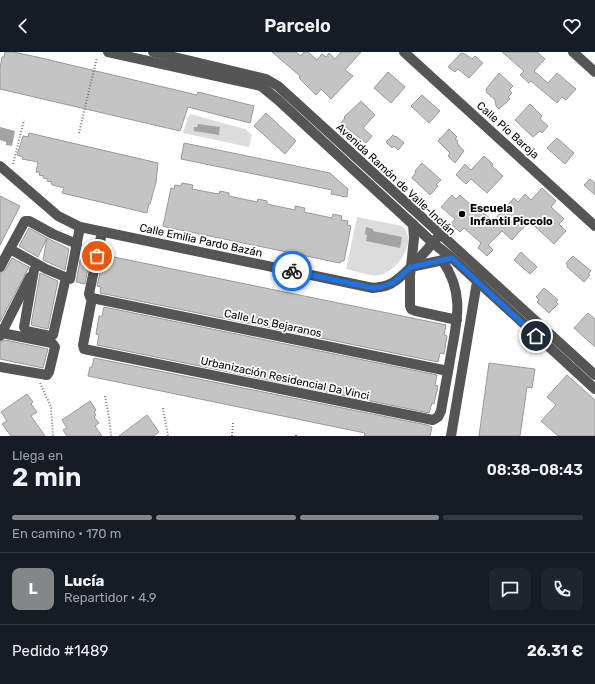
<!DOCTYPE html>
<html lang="es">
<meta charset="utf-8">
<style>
:root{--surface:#171b24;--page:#20242c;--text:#f1f3f6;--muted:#9ea1a6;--line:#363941;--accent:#858687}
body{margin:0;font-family:Rubik,sans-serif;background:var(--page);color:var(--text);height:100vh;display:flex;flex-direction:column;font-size:15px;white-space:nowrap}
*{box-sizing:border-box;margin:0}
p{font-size:13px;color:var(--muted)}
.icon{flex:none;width:22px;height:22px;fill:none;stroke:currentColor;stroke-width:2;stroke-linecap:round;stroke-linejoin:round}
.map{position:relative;height:384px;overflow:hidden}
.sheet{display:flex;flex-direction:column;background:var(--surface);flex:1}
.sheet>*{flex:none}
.pin{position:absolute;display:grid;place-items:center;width:34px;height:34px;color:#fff;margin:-17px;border:2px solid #fff;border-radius:50%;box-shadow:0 1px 4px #0007}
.courier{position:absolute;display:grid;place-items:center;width:40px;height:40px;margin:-20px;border:3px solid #1a73e8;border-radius:50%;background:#fff;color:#222;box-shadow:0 1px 5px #0007}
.overview em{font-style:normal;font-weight:600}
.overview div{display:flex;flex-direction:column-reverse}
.overview{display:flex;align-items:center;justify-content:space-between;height:68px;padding:0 12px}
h1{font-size:26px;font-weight:600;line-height:30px}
.bar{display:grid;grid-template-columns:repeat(4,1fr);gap:6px 4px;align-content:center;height:48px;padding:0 12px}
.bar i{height:5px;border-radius:3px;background:var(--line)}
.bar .on{background:var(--accent)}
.bar p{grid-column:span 4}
.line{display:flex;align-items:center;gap:10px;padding:0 12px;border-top:1px solid var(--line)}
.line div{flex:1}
.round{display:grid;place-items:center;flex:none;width:42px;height:42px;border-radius:8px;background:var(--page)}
header{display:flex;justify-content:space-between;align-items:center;height:52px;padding:0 12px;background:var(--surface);font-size:18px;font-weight:600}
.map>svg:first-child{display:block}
.green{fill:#dcdcdc}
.water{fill:#a3a3a3}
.building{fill:#c4c4c4;stroke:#999}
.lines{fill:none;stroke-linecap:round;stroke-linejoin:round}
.path{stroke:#777;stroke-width:2;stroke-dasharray:1 2;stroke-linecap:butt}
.minor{stroke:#555;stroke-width:10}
.done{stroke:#595959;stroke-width:4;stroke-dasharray:0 7.2}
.route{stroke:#1a73e8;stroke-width:5}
.poi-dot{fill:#000;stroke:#fff;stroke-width:1.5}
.labels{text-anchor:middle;stroke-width:3.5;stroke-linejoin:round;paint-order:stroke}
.street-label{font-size:11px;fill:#000;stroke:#fff}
.poi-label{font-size:11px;font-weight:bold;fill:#000;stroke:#fff;text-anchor:start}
</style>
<header><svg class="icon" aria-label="back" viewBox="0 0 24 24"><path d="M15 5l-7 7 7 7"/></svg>Parcelo<svg class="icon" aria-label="heart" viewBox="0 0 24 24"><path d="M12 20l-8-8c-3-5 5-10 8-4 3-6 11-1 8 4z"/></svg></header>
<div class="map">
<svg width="595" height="384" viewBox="0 0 595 384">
<rect width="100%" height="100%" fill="#fff"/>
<g class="green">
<polygon points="190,62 245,77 252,83 249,95 183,81 188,65 189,65"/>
<path d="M357,165L402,174C419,189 397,219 380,223C370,225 356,219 346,217Z"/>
</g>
<g class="water">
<polygon points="198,72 220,75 219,83 194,79 194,75 197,75"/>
<polygon points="0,75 15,79 12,94 6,93 6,90 0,88"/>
<polygon points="366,175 373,177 373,179 402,185 400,196 366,189 367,183 365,182"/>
</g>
<g class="building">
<polygon points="5,0 13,0 37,5 197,43 198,40 254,54 250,71 188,55 180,79 0,37 0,16 2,5 4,5"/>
<polygon points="272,0 296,0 301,4 304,0 308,0 317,8 322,2 326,5 329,1 335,7 341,0 361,0 345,18 353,24 331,47 321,37 316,43 299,26 300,24"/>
<polygon points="502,0 537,0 545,7 534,19 548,31 557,21 576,37 566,48 562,45 557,51 531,29 529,31 520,23 524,19"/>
<polygon points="461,1 465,2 472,7 475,4 483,11 469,26 458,17 455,20 448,15"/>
<polygon points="388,20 405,35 391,51 374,36"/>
<polygon points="499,21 513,34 509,38 512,41 508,45 510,47 499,57 496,54 495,48 487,41 486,37"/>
<polygon points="422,43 440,59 429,71 411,54"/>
<polygon points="361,49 375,63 363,76 372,84 366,91 341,71 345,66 344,65"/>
<polygon points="530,52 542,64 540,67 548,74 542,81 540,79 533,85 515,68"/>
<polygon points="266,61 296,89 285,102 254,74"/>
<polygon points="449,77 457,85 455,87 458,89 457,91 464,99 455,111 448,104 450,101 438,89"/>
<polygon points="29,81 158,111 156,130 150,152 149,152 147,161 62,141 64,136 53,133 51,132 52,130 47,129 48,127 43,126 44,124 39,123 40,120 36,120 38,110 22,107 23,105 17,103 23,84 28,85"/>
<polygon points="393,83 395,85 396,84 404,91 398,98 394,94 392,96 386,90"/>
<polygon points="557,86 574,101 565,112 547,96"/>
<polygon points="184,91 330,121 348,137 347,145 331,142 332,138 181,107"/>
<polygon points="484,104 493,112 492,114 503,124 487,141 471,127 466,132 456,123 465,112 471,118"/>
<polygon points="422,111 441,128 436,133 438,134 430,143 412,126 416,120 415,119"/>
<polygon points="590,127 595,131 595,143 584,133"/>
<polygon points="182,131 193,133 192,137 213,141 219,142 220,139 229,141 229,144 257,150 258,147 267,149 267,152 295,158 295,154 305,156 304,160 332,166 333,162 342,164 341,168 348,169 347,173 351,174 344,209 341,209 340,211 166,175 163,174 171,136 174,137 175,133 181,134"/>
<polygon points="542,136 556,149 551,155 564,167 559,172 566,179 554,192 529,169 512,188 502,179 488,193 493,198 487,204 478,196 481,191 464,176 460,180 451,172 455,167 441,155 452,143 456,147 460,143 474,156 476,154 493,169 514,146 518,150 525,142 531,148"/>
<polygon points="0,144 20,154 0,193"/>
<polygon points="29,176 47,186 38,205 19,194"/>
<polygon points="47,186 69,197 65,218 43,208"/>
<polygon points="82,198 91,200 85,232 76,230"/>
<polygon points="521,200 537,215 530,222 514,208"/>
<polygon points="104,203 446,273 444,283 447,284 444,302 440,301 438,310 100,241 101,235 97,234"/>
<polygon points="573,204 591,219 588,222 590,223 584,230 567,215 568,214 566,211"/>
<polygon points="12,206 29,215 0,270 0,221 5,218"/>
<polygon points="40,221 58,229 48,277 31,273"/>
<polygon points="544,236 558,248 556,250 558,252 549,261 537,250 539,248 536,245"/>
<polygon points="104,255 437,323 435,333 438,334 434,352 432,351 429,361 97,293 99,283 96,282 99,264 102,264"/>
<polygon points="588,261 595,267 595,295 574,276"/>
<polygon points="5,288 48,297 43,316 0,307 0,290"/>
<polygon points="94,306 427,373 432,375 430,384 364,384 365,381 88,324 90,315 92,315"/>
<polygon points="489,311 535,317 532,336 527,335 520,384 479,384"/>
<polygon points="567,323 595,348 595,384 558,384 541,369 556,353 547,345"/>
<polygon points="27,342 33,350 31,352 37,360 31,364 45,384 11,384 2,372 7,369 1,360"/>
<polygon points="90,349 96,358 94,360 96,363 94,365 99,371 95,374 102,384 67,384 63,378 67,376 62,368"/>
<polygon points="147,363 159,380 154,384 119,384"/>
</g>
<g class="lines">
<g class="path">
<polyline points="79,81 97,5"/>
<polyline points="13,112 24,68"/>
<polyline points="40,331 51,355 53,384"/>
<polyline points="105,344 109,365 111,384"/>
<polyline points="163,356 168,384"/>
<polyline points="232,384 233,371"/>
<polyline points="296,384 296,383"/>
</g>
<g class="minor">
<polyline points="108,0 261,34 277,47 433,191 452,206 595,337"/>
<polyline points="153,0 266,27 278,34 595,323"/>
<polyline points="404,0 595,174"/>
<polyline points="573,0 595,20"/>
<path d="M0,114L58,164L80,175L373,236C380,235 386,235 392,231C406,223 426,199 437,186"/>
<polyline points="413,172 414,186 410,224 410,254 411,257 416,259 457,268"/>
<path d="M102,180L89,242L90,245L92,246L83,293L84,297L433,368L438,365L441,359C444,340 448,321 451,302C458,265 464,240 442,208"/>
<polyline points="10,197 46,217 70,227 80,175"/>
<polyline points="0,215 25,169 29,169 53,182 77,192"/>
<polyline points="411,215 448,207"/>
<polyline points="34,218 24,275 26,279 50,284 53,283 66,225"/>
<polyline points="92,246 448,319"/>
<polyline points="0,284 30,225"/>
<polyline points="0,315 47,323 49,320 55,295 52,291 2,281"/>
<polyline points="451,384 478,224"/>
</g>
</g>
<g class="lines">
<polyline class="done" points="97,204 102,180 292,219"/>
<polyline class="route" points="292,219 373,236 381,235 393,231 411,215 452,206 536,284"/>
</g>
<circle class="poi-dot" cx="462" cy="162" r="4"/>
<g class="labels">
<g class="street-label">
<text transform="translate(508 78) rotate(42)" y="4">Calle Pío Baroja</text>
<text transform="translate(396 127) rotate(43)" y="4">Avenida Ramón de Valle-Inclán</text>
<text transform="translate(201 188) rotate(12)" y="4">Calle Emilia Pardo Bazán</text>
<text transform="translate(273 271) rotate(12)" y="4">Calle Los Bejaranos</text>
<text transform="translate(285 326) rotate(12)" y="4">Urbanización Residencial Da Vinci</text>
</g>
<g class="poi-label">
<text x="470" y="160">Escuela<tspan x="470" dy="13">Infantil Piccolo</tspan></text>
</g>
</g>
</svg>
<div class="pin" style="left:97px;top:204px;background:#ea580c"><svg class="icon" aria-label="bag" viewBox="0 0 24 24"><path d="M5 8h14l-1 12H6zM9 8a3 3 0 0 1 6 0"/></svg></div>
<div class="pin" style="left:536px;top:284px;background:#1f2937"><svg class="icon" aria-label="home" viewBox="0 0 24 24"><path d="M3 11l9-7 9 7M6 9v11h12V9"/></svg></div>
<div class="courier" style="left:292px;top:219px"><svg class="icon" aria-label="bike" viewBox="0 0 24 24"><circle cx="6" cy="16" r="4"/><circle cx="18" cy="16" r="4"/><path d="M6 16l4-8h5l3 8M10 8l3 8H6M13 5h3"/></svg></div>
</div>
<section class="sheet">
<div class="overview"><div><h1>2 min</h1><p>Llega en</p></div><em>08:38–08:43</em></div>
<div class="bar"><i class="on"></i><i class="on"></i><i class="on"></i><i></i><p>En camino · 170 m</p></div>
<div class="line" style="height:72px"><b class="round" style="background:var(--accent);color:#fff">L</b><div><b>Lucía</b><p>Repartidor · 4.9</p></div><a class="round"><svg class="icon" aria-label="chat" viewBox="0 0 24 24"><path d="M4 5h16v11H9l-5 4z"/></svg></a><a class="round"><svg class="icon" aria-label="phone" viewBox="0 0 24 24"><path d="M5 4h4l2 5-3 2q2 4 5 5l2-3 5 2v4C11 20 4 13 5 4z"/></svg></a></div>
<div class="line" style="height:52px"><div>Pedido #1489</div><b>26.31 €</b></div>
</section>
